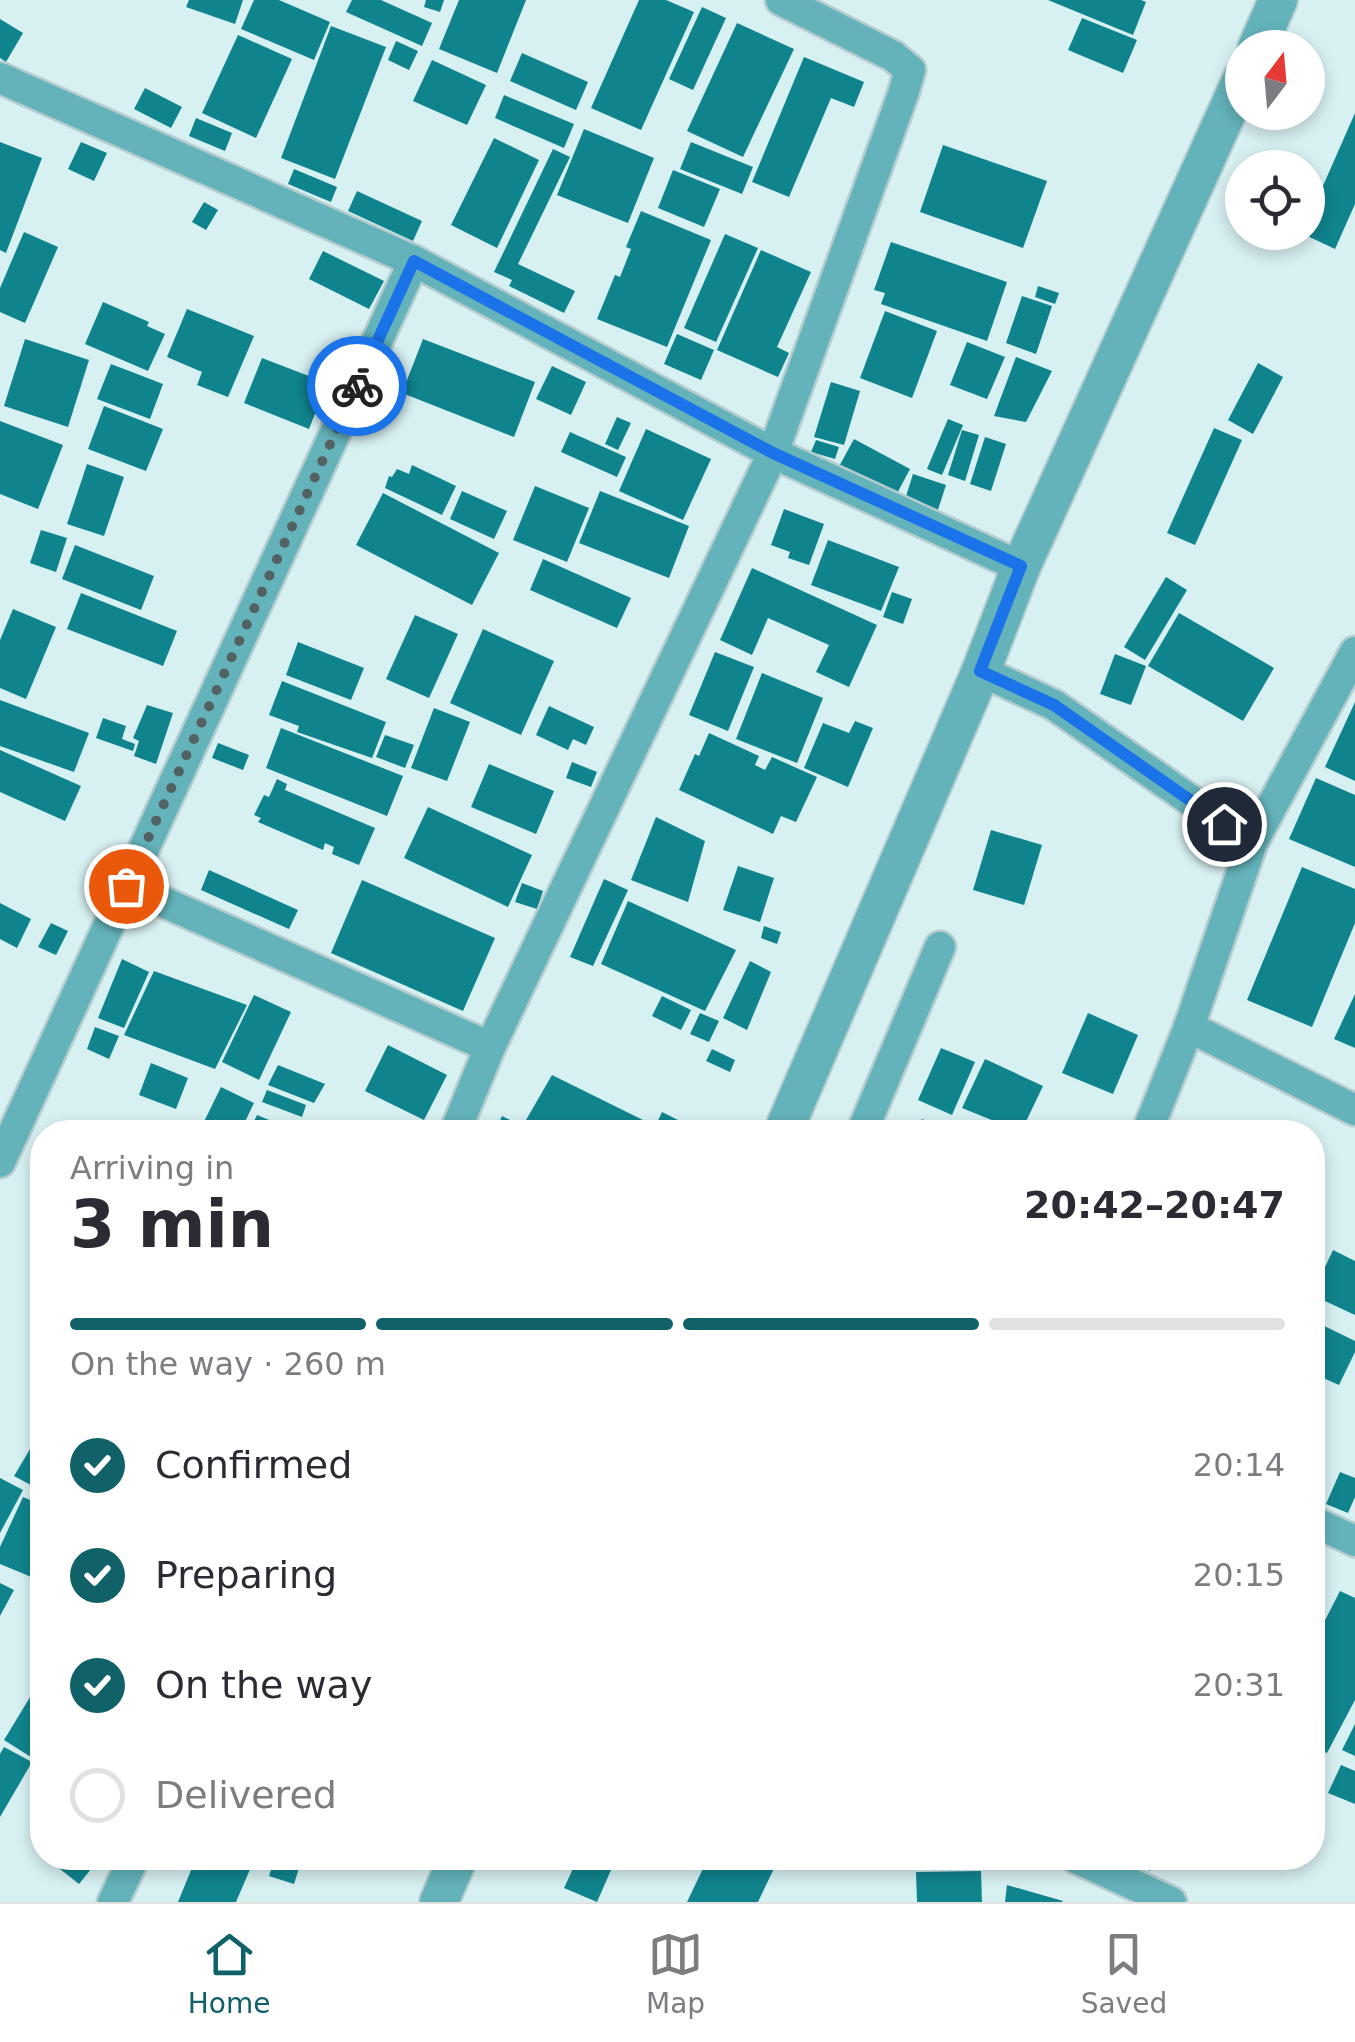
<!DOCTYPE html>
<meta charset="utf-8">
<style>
:root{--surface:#fff;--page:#f2f2f3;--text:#2b2b33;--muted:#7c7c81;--line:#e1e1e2;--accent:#106168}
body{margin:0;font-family:"DejaVu Sans",sans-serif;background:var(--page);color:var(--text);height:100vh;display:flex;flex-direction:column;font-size:38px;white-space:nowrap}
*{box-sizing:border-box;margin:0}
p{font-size:32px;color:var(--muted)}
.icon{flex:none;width:55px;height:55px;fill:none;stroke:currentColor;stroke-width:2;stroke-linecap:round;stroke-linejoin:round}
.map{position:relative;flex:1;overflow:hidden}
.side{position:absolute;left:30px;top:1120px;width:1295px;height:750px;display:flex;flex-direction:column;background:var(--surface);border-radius:40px;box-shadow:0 5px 15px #0003}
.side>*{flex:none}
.needle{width:65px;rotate:16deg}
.fabs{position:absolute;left:1225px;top:30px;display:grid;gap:20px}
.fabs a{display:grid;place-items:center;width:100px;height:100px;border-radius:50%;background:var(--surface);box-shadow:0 5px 15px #0003;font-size:50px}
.pin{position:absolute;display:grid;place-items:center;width:85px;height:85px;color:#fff;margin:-42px;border:5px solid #fff;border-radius:50%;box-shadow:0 2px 10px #0007}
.courier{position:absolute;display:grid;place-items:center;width:100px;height:100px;margin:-50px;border:8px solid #1a73e8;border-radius:50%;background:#fff;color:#222;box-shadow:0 2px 12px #0007}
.summary em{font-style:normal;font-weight:700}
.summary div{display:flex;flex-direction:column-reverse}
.summary{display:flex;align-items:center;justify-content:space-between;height:170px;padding:0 40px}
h1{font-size:65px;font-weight:700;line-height:75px}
.bar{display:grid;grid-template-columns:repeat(4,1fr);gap:15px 10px;align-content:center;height:120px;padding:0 40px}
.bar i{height:12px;border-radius:8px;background:var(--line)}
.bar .current{background:var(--accent)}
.bar p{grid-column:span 4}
ol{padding:0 40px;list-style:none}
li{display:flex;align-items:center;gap:30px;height:110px}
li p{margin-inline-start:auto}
li .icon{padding:10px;border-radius:50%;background:var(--accent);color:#fff;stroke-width:4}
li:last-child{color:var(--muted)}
li i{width:55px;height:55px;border:5px solid var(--line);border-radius:50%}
.menu{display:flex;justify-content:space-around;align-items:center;height:140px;border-top:2px solid var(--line);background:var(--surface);font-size:28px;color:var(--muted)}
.menu a{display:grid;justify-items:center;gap:5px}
.menu .current{color:var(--accent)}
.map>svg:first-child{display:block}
.building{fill:#10848d}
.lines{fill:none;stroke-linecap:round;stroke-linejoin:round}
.minor-casing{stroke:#b6cdcf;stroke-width:35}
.tertiary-casing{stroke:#b6cdcf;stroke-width:42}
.minor{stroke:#64b3bb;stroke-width:30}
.tertiary{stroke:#64b3bb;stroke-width:38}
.done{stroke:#526162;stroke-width:10;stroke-dasharray:0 18}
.route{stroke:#1a73e8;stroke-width:12}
</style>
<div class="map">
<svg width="1355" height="1902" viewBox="0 0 1355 1902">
<rect width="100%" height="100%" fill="#d7f0f2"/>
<g class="building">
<polygon points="189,0 243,0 235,24 186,7"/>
<polygon points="254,0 279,0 330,22 314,60 241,29"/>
<polygon points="352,0 381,0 432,23 422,46 346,12"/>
<polygon points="426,0 444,0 440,12 424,7"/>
<polygon points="459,0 526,0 497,73 439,49"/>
<polygon points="639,0 666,0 694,12 641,130 591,108"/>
<polygon points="1048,0 1141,0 1146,2 1133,35"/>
<polygon points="702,7 726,18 693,90 669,79"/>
<polygon points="1082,18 1137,40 1123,73 1068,50"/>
<polygon points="0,19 23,33 6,62 0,58"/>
<polygon points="737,23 794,49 743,157 687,131"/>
<polygon points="331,26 386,47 335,179 281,158"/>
<polygon points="238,35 292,59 256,138 202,113"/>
<polygon points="396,41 418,51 409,70 388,60"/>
<polygon points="522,53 588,82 576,110 510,81"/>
<polygon points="804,57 864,82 854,107 831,98 789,197 752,182"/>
<polygon points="432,60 486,85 467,125 413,101"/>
<polygon points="145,88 182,107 171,128 134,109"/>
<polygon points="504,95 574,124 564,148 495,118"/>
<polygon points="1355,113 1355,204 1335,249 1299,232 1308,232 1308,220"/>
<polygon points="196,118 232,133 225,151 189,136"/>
<polygon points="584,129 654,158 628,223 557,195"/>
<polygon points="494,138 539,160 497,248 451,225"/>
<polygon points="0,142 42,158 6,253 0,250"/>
<polygon points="81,142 107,153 94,181 68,169"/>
<polygon points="691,142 753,167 742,194 680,169"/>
<polygon points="943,145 1047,181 1023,248 920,212"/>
<polygon points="553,149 570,157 518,264 575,291 564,313 509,286 512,280 494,272"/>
<polygon points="294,169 337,187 331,202 288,184"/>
<polygon points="673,170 720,189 704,227 658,208"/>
<polygon points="357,191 422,221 413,241 348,211"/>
<polygon points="204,202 218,210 206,230 192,222"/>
<polygon points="641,211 711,240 667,347 597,319 615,275 620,277 631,249 626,247"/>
<polygon points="24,232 58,247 25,323 0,312 0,288"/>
<polygon points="725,234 758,248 716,342 684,328"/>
<polygon points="891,242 1007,282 987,341 881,304 885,293 874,290"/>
<polygon points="761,250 811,272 777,347 789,353 778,377 717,350"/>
<polygon points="323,251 384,281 369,309 309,279"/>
<polygon points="1038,286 1059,293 1055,304 1035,297"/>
<polygon points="1022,296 1052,306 1036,354 1006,343"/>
<polygon points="103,302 149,322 147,326 165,334 148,371 85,344"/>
<polygon points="187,309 254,336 228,397 197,385 202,372 167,357"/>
<polygon points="885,311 937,331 912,398 860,378"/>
<polygon points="677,334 714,350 701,380 664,364"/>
<polygon points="25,339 89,360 68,427 4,406"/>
<polygon points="423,339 535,382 514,437 402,393"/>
<polygon points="967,342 1005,357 987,399 950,385"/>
<polygon points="1016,357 1052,371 1026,422 994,416"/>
<polygon points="262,358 327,383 309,429 244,403"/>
<polygon points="1258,363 1283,377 1253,434 1228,420"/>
<polygon points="111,364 163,384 150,419 97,399"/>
<polygon points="552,366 586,382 571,415 536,399"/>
<polygon points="831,382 860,391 844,445 814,437"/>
<polygon points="104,406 163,429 146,471 88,449"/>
<polygon points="617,417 631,423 618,450 605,444"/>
<polygon points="948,419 963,425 942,475 927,469"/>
<polygon points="0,421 63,445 38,509 0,494"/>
<polygon points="1214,428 1242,440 1195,545 1167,533"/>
<polygon points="646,429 711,459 683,520 619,491"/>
<polygon points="962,430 979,435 965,481 948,475"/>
<polygon points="570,432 626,457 617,477 561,452"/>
<polygon points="985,437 1006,444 991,491 970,484"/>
<polygon points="854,439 910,469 892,503 836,472"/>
<polygon points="816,440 839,447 835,459 811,452"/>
<polygon points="87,464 124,477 104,536 67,524"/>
<polygon points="412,465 456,486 442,515 385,488 389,476 392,477 397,469 409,474"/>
<polygon points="913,474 946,485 935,519 902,509"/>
<polygon points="535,486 589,508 567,562 513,540"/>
<polygon points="462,491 507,511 494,539 450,519"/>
<polygon points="600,491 689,526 669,578 579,543"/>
<polygon points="383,493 499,553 472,605 356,545"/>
<polygon points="784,509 824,524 809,565 788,558 790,552 771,545"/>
<polygon points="41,530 67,538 56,572 30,563"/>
<polygon points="828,540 899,567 881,611 811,585"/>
<polygon points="75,545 154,576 141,610 62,579"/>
<polygon points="543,559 631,598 617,628 530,590"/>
<polygon points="752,568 877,625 849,687 816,672 829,645 768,618 752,655 720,640"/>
<polygon points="1166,577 1187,590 1145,660 1124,647"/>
<polygon points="892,592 912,599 903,624 883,617"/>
<polygon points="81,593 177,631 163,666 67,629"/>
<polygon points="13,609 56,627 26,699 0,688 0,640"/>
<polygon points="1179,613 1274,668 1243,721 1148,666"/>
<polygon points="415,615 458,634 429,698 386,679"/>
<polygon points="483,629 554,661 521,735 450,703"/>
<polygon points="298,642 364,668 351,700 286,675"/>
<polygon points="715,652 754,667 728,731 689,715"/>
<polygon points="1115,654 1146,666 1131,705 1100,694"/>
<polygon points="762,673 823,698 797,763 736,739"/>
<polygon points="282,681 386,722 372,758 297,732 299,726 269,715"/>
<polygon points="0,700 89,733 74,772 0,746"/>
<polygon points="1355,702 1355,781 1325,767"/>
<polygon points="147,705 173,713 156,764 134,756 139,741 133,738"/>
<polygon points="549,706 594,727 586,745 573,739 568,750 536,735"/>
<polygon points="434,708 470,722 447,781 411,768"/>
<polygon points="103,718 126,726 122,739 135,744 133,751 96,738"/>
<polygon points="855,721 873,728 848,787 804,768 823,723 849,733"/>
<polygon points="281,728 403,776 387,816 266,768"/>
<polygon points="709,733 759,756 755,765 765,770 772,757 817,777 796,822 781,816 773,834 679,790 695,754 699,756"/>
<polygon points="385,735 414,745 405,768 376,757"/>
<polygon points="218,743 249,755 243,770 212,758"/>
<polygon points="0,750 81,786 65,821 0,792"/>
<polygon points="572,762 597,772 591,787 566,778"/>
<polygon points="489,764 554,791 536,834 471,807"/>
<polygon points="1316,778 1355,795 1355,867 1289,839"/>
<polygon points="277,779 287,784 285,790 375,828 359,865 332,854 334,847 325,843 323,850 258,822 261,818 254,815 264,795 269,797"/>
<polygon points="428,807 532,855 508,907 404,858"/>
<polygon points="656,817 705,841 688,902 631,880"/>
<polygon points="991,830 1042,845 1024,905 973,890"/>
<polygon points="738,866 774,878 760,922 723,910"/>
<polygon points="1302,867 1355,889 1355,923 1312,1027 1247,1000"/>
<polygon points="209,870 298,910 289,929 201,890"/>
<polygon points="604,879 628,890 593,966 570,957"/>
<polygon points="362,880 495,938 463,1011 331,953"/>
<polygon points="522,883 543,891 537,909 515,902"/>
<polygon points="628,901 736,950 705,1011 601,964"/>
<polygon points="0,903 31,919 17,948 0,939"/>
<polygon points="51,923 68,931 56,955 38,947"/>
<polygon points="764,926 781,932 777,944 761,938"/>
<polygon points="122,959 149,972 124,1028 98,1018"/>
<polygon points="750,961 771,972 747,1030 723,1018"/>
<polygon points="154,971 247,1005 215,1069 124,1035"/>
<polygon points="1355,994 1355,1048 1334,1039"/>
<polygon points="254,995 291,1012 259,1080 222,1062"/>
<polygon points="662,996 691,1010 681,1030 652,1016"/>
<polygon points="700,1013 719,1021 709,1042 690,1034"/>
<polygon points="1088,1013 1138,1035 1113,1094 1062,1073"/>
<polygon points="95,1027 119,1036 109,1059 87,1049"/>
<polygon points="388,1045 447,1075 424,1120 365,1091"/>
<polygon points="941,1048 975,1062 952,1115 918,1100"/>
<polygon points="712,1049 735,1060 730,1072 706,1061"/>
<polygon points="985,1059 1043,1086 1021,1132 962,1108"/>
<polygon points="151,1063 188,1078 176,1109 139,1095"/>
<polygon points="278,1065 325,1084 314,1103 268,1085"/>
<polygon points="552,1075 649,1123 644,1132 551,1132 526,1120"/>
<polygon points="221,1087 254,1103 240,1132 199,1132"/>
<polygon points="267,1090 306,1105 302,1117 262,1102"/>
<polygon points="662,1112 688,1125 684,1132 671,1132 656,1125"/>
<polygon points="257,1115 298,1132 249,1132"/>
<polygon points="502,1116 535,1132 495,1132"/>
<polygon points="922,1119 951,1132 915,1132"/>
<polygon points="1333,1250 1355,1261 1355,1315 1312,1295"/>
<polygon points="1312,1320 1355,1341 1355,1352 1339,1385 1312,1373"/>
<polygon points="42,1429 42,1491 14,1476"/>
<polygon points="1340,1472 1355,1478 1355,1497 1348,1513 1326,1504"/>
<polygon points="0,1478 23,1490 0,1533"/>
<polygon points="23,1497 42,1505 41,1581 0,1564 0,1547"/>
<polygon points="0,1583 14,1590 0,1616"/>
<polygon points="1340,1591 1355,1598 1355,1700 1327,1753 1312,1746 1312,1631 1318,1634"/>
<polygon points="38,1684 42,1687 42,1764 4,1740"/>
<polygon points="1355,1724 1355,1756 1342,1750"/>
<polygon points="4,1747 32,1762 0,1817 0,1754"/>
<polygon points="1341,1765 1355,1771 1355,1804 1328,1793"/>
<polygon points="46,1858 97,1858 99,1859 79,1884"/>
<polygon points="196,1858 228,1858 251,1867 236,1902 178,1902"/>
<polygon points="275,1858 300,1865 294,1884 269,1876"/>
<polygon points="578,1858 611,1870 597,1902 564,1888"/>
<polygon points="708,1858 779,1858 758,1902 687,1902"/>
<polygon points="1125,1858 1158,1858 1150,1871"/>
<polygon points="981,1871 982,1902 917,1902 916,1872"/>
<polygon points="1007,1885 1063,1901 1062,1902 1005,1902"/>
</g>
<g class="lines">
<g class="minor-casing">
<g id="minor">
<polyline points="0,78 414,261 773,453 1021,567"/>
<polyline points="981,671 1054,705 1252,843 1189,1027 1147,1132"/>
<polyline points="1252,843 1355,652"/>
<polyline points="127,886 490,1047"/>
<polyline points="1189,1027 1355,1110"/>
<polyline points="455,1132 490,1047 773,453 903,94 910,70 893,56 781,0"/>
<polyline points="862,1132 940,947"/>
<polyline points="0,1162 414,261"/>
<polyline points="1312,1521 1355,1541"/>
<polyline points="1076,1858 1171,1902"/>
<polyline points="113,1902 134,1858"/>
</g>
</g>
<g class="tertiary-casing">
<g id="tertiary">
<polyline points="1257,48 1278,0"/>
<polyline points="783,1132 981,671 1021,567 1242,79"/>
<polyline points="439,1902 458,1858"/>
</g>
</g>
<use href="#minor" class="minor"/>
<use href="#tertiary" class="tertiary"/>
</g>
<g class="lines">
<polyline class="done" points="126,886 357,386"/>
<polyline class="route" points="357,386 414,261 773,453 1021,566 980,671 1054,705 1224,824"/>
</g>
</svg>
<div class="fabs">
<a><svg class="needle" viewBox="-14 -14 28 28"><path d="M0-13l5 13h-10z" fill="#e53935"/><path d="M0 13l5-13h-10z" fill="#7c7c81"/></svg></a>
<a><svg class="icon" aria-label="locate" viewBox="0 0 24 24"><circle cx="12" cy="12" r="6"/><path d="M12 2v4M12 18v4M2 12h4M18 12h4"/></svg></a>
</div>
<div class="pin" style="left:126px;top:886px;background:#ea580c"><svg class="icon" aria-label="bag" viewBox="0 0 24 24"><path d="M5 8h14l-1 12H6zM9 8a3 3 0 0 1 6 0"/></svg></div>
<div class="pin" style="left:1224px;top:824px;background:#1f2937"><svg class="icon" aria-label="home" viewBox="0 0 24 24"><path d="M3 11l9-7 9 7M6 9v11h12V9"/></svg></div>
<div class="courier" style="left:357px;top:386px"><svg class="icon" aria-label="bike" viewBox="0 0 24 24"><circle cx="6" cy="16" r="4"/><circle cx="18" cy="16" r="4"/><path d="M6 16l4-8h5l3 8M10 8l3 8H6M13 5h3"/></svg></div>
<section class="side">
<div class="summary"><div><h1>3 min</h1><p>Arriving in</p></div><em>20:42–20:47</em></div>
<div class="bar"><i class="current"></i><i class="current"></i><i class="current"></i><i></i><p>On the way · 260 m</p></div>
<ol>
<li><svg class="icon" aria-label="check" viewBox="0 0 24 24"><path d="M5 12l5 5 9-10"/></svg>Confirmed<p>20:14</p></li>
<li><svg class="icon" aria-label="check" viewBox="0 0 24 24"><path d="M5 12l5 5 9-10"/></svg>Preparing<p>20:15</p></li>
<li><svg class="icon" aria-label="check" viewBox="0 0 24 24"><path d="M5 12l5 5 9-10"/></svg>On the way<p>20:31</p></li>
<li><i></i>Delivered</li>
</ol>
</section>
</div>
<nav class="menu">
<a class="current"><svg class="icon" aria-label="home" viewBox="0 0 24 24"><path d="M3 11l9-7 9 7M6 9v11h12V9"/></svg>Home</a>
<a><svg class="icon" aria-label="map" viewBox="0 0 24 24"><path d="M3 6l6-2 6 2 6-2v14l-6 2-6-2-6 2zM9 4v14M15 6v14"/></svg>Map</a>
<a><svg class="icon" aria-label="saved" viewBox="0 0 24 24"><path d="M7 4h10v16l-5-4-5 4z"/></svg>Saved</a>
</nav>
